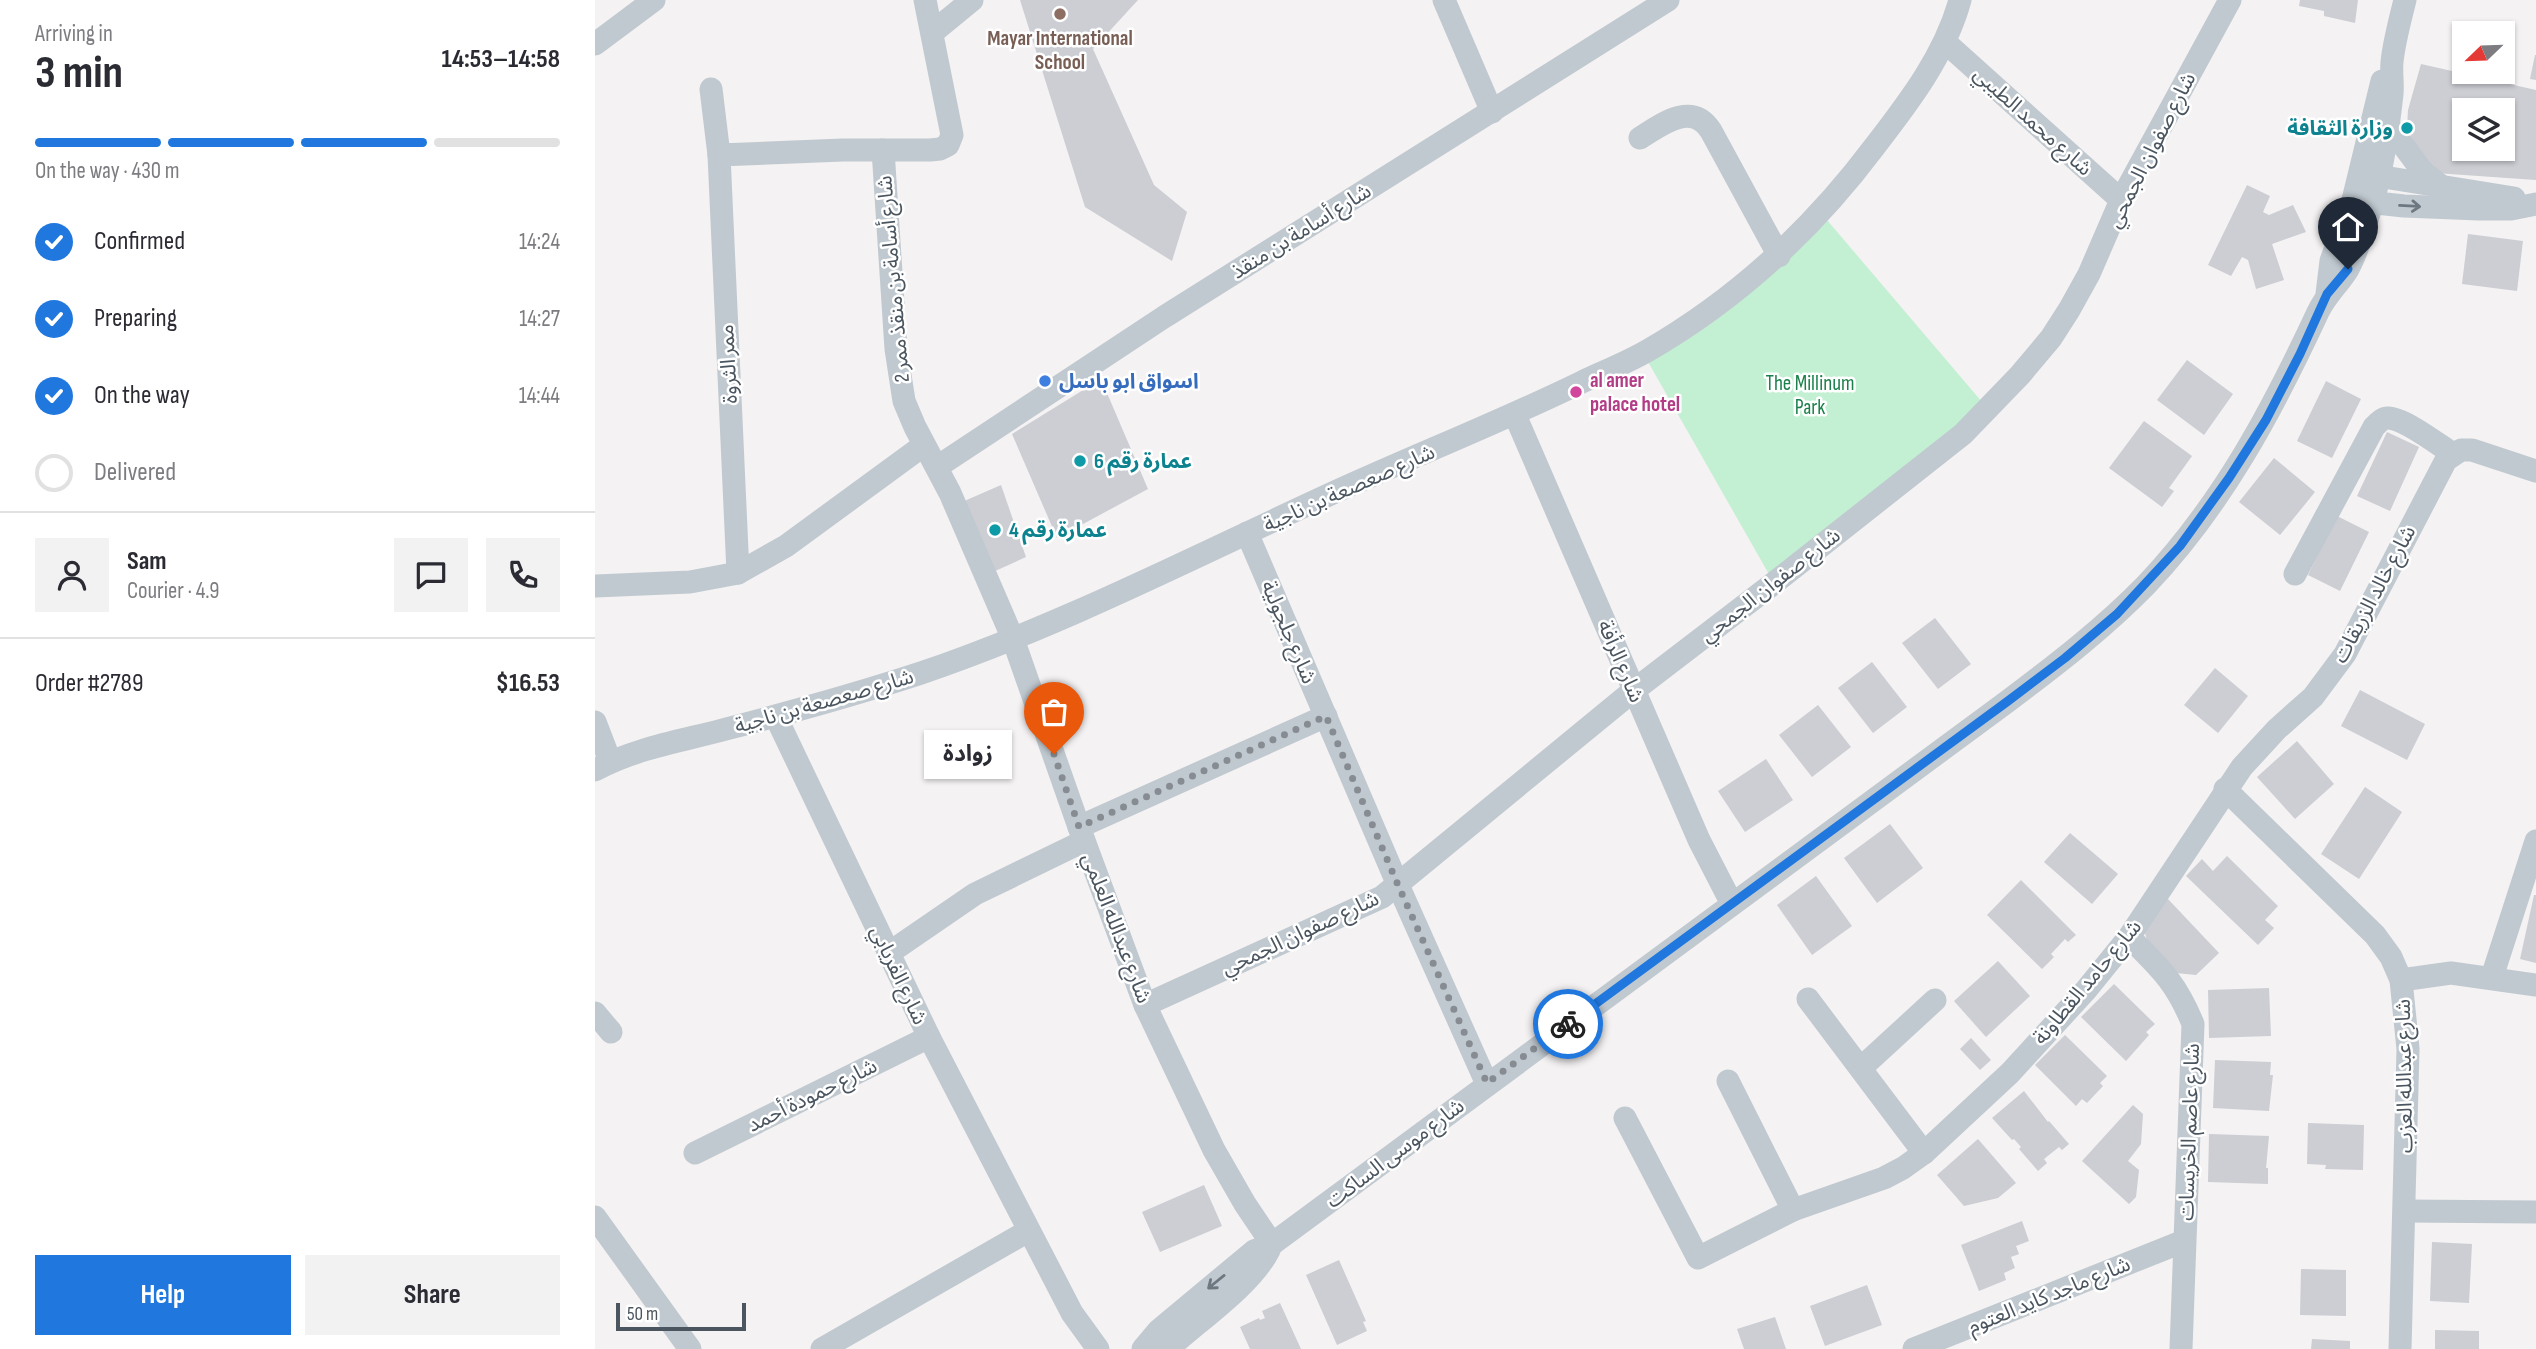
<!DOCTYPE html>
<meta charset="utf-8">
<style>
:root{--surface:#fff;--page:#f2f2f3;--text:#2b2b33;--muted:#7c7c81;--line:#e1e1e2;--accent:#2078df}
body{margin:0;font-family:"Sofia Sans Condensed","Noto Sans Arabic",sans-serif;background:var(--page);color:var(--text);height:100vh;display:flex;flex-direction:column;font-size:26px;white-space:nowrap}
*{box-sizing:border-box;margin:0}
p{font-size:23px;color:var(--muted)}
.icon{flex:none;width:38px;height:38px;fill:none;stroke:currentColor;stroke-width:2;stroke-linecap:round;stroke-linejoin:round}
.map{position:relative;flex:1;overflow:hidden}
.details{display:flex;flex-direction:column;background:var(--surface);width:595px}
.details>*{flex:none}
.needle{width:46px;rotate:247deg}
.controls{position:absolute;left:1857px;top:21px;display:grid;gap:14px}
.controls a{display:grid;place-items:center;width:63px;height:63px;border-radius:0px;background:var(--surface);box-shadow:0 2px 5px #0004;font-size:35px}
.scale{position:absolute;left:21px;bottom:18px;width:130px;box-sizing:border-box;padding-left:7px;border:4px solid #4a555f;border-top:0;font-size:19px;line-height:24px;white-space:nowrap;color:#4a555f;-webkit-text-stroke:5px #fff;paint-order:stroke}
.pin{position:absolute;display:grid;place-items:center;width:60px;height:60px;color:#fff;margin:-72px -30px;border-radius:50% 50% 50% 0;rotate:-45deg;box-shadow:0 0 7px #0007}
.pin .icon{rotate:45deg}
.courier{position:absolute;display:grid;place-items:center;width:70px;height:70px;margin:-35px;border:5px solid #2078df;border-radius:50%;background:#fff;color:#222;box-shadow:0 2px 9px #0007}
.bubble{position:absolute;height:49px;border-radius:0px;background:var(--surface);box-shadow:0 2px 5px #0004;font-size:23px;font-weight:700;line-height:49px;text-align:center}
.headline em{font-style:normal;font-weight:700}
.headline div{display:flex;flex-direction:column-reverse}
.headline{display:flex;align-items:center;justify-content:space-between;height:119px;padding:0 35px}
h1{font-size:46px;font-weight:700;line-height:52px}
.bar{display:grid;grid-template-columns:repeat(4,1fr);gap:10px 7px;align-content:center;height:84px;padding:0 35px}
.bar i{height:9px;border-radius:5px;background:var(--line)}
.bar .on{background:var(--accent)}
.bar p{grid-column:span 4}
.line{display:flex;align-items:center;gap:18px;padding:0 35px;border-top:2px solid var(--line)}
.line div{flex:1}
.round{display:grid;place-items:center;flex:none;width:74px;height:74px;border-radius:0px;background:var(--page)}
ol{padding:0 35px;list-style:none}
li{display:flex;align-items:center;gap:21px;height:77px}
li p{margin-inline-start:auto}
li .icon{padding:7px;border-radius:50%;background:var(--accent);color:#fff;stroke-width:4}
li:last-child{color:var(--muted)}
li i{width:38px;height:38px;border:4px solid var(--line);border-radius:50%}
.button{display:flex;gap:14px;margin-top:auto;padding:14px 35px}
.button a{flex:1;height:80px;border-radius:0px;background:var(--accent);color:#fff;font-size:28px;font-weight:700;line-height:80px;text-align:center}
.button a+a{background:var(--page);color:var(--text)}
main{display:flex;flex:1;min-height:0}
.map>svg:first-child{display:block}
.green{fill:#c3efd3}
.building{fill:#ccced4;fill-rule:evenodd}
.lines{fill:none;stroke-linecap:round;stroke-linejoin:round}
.minor{stroke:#c0c9d0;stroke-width:23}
.oneway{stroke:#6d7881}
.done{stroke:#868c92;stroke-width:7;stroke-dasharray:0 12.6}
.route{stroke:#2078df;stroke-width:9}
.education-dot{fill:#8d6e63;stroke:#fff;stroke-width:2.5}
.culture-dot{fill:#0f9aa8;stroke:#fff;stroke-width:2.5}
.shop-dot{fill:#3f7fe0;stroke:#fff;stroke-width:2.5}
.hotel-dot{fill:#d1479c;stroke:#fff;stroke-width:2.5}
.labels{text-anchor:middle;stroke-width:5;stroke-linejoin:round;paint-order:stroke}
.education-label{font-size:21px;font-weight:bold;fill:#785e54;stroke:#fff}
.street-label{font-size:21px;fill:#4a555f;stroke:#fff}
.culture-label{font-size:21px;font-weight:bold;fill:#0d838f;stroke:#fff;text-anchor:start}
.hotel-label{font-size:21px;font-weight:bold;fill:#b23c85;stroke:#fff;text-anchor:start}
.shop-label{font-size:21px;font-weight:bold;fill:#366cbe;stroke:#fff;text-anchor:start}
.park-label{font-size:21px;fill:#1b804b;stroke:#fff}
</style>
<main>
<section class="details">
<div class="headline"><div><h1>3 min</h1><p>Arriving in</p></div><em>14:53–14:58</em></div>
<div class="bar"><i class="on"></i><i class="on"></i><i class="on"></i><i></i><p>On the way · 430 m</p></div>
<ol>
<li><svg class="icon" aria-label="check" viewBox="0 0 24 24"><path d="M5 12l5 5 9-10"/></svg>Confirmed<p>14:24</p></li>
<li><svg class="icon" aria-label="check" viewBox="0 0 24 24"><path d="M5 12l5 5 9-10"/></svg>Preparing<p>14:27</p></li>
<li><svg class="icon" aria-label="check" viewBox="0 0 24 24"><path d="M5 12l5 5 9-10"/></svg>On the way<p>14:44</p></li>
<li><i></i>Delivered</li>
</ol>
<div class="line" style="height:126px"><a class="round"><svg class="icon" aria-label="person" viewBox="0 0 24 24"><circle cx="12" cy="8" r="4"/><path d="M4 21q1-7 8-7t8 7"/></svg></a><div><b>Sam</b><p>Courier · 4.9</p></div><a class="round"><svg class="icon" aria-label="chat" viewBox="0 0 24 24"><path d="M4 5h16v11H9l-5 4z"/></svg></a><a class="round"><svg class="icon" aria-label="phone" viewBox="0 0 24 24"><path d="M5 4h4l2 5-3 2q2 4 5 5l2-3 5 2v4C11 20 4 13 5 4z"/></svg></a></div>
<div class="line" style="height:91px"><div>Order #2789</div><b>$16.53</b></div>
<div class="button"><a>Help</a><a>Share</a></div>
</section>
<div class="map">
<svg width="1941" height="1349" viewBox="0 0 1941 1349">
<rect width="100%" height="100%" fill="#f4f2f2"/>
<polygon class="green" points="1226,213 1393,409 1179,583 1048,353"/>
<g class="building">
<polygon points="425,0 543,0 498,49 559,185 592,212 577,261 490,207"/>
<polygon points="1705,0 1763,0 1760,23 1729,16 1729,11 1704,6"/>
<polygon points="1940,55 1941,55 1941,80 1935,79"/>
<path d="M1826,64L1941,90V180L1840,173L1820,146L1812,128L1813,110ZM1869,110H1908V149H1869Z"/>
<polygon points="1652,185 1675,196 1668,212 1674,215 1698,205 1711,232 1677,244 1689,280 1661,289 1653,260 1647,257 1636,276 1613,265"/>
<polygon points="1873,234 1928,241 1922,291 1867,284"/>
<polygon points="1592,360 1638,394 1609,435 1562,400"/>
<polygon points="506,379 553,489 462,538 417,434"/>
<polygon points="1731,381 1766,399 1737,458 1702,441"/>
<polygon points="1549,421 1597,456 1574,488 1579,491 1567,507 1514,468"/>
<polygon points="1792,432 1824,447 1795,511 1762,496"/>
<polygon points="1679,458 1720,492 1685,535 1644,502"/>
<polygon points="406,485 431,557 398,572 367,502"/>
<polygon points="1742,516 1774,532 1745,591 1713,575"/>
<polygon points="1340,618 1376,664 1343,689 1307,643"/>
<polygon points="1277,662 1312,707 1278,733 1243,688"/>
<polygon points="1620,668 1653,696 1623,733 1589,705"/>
<polygon points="1765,690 1830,724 1812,760 1746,726"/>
<polygon points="1223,705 1256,747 1217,777 1184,735"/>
<polygon points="1702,741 1739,784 1700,819 1662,777"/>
<polygon points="1171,759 1198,800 1150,832 1123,791"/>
<polygon points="1770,787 1807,812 1764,879 1726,854"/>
<polygon points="1295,824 1328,868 1282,903 1249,858"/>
<polygon points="1475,833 1523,874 1497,904 1449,862"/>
<polygon points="1632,856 1683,906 1670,920 1679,928 1663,945 1591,876 1607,859 1618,871"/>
<polygon points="1221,876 1257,926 1217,955 1182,905"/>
<polygon points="1426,880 1481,935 1473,942 1470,939 1456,954 1459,957 1447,969 1392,915"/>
<polygon points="1939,895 1941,895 1941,963 1925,959"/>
<polygon points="1572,898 1624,953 1601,975 1581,973 1553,944 1547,922"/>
<polygon points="1403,961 1435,996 1391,1037 1359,1001"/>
<polygon points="1519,984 1560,1024 1551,1032 1554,1035 1531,1061 1486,1017"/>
<polygon points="1674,988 1676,1036 1614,1038 1613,990"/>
<polygon points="1470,1035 1512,1076 1505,1083 1508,1086 1492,1103 1487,1099 1481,1106 1440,1065"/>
<polygon points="1376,1038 1396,1060 1385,1070 1365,1049"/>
<polygon points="1620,1060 1676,1062 1675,1075 1678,1075 1674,1111 1618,1108"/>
<polygon points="1429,1091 1453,1122 1454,1121 1474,1144 1467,1150 1464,1147 1449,1159 1452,1163 1443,1171 1424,1149 1426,1147 1419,1139 1417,1140 1397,1118"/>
<polygon points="1538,1105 1548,1114 1546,1144 1533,1161 1544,1170 1541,1197 1534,1204 1487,1161"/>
<polygon points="1713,1123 1769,1125 1768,1170 1730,1169 1731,1165 1712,1164"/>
<polygon points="1614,1134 1674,1136 1671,1168 1673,1168 1673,1184 1613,1182"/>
<polygon points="1383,1139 1421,1183 1403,1198 1369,1206 1342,1175"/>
<polygon points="609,1185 627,1226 565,1252 547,1212"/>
<polygon points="1427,1221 1434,1241 1421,1246 1424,1254 1416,1257 1420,1268 1409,1273 1411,1280 1384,1291 1366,1245"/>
<polygon points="1837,1242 1877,1244 1874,1303 1835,1301"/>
<polygon points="744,1260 771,1321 768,1322 772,1331 742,1345 711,1275"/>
<polygon points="1706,1269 1751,1270 1751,1316 1705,1315"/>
<polygon points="1272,1285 1287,1325 1230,1346 1215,1306"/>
<polygon points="685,1303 706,1349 655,1349 645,1327 664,1318 665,1320 670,1318 667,1311"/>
<polygon points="1180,1317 1191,1349 1149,1349 1142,1329"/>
<polygon points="1840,1330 1884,1331 1884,1349 1840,1349"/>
<polygon points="1717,1339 1755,1341 1755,1349 1716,1349"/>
</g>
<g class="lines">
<g class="minor">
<polyline points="849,0 897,112"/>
<polyline points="338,32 377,0"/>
<polyline points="1350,42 1526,200"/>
<polyline points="0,44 59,0"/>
<polyline points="116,89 124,155 143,573"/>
<polyline points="1793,125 1828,172 1846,186"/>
<path d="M1045,138C1067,124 1097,101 1116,131L1184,256"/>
<polyline points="288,150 301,349 309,401 320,427 355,493 418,639 484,827 550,1005 619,1150 650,1204 677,1244"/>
<polyline points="124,155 248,150 335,150 345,149 353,145 357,135 330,0"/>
<polyline points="1770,174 1919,198"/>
<polyline points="1763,201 1809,206 1884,209 1916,209 1941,204"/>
<polyline points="1732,294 1736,261 1758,200 1787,81"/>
<polyline points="920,415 1104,840 1137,904"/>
<polyline points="342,467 569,317 1073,0"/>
<polyline points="652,533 803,885 892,1084"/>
<path d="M1700,574L1779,427C1783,423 1787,418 1793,418C1809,418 1844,445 1858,454"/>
<polyline points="0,586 95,582 143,573 191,546 329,445"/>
<polyline points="181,717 334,1037 477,1313 503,1349"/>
<polyline points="0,722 15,761"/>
<path d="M0,770C40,748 87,741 131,729C197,712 262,694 326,673C462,627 597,558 727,498C813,458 901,424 987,382C1008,372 1031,363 1052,351C1144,298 1217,230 1280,146C1314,102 1350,55 1365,0"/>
<polyline points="1630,789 1780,935 1796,957 1806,980 1813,1049 1805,1349"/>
<polyline points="484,827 731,716"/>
<path d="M1534,937C1565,968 1581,982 1598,1024L1586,1349"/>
<polyline points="294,953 380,894 489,841"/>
<polyline points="1897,977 1941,841"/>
<polyline points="1806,980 1856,973 1941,985"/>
<polyline points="1213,999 1329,1153"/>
<polyline points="550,1005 787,897 1038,691 1179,583 1368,434 1425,375 1456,338 1474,310 1494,274 1526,200 1635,0"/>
<polyline points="0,1013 16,1032"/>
<polyline points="1266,1068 1340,1000"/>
<polyline points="1133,1081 1198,1210"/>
<polyline points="1030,1118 1103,1258 1198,1210 1289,1178 1308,1168 1329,1153 1415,1073 1491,990 1534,937 1647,767 1682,729 1718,697 1750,654 1851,460 1866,450 1877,450 1941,471"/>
<polyline points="100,1153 334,1037"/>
<polyline points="1810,1211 1941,1212"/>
<polyline points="0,1217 95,1349"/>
<polyline points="227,1349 433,1231"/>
<path d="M548,1349L564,1330L659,1251L677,1244L1413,701C1461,665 1509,628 1551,585C1627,505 1677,411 1723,312C1731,295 1744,284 1753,269C1764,249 1770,225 1777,204C1788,168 1793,131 1797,94C1798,84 1796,73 1797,62C1799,42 1805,20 1810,0"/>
<path d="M573,1349C603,1321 656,1286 674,1250"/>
<polyline points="1319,1349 1589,1241"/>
</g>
</g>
<defs><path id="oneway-shaft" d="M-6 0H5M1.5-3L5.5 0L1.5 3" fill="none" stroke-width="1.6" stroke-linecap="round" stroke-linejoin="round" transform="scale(1.75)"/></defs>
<g class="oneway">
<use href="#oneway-shaft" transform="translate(1815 206) rotate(3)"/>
<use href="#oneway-shaft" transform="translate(621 1282) rotate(141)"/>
</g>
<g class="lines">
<polyline class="done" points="459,754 484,827 731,716 803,885 892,1083 973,1024"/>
<polyline class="route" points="973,1024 1413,701 1470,658 1522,614 1585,546 1634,478 1671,420 1705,354 1732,294 1753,269"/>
</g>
<circle class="education-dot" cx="465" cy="14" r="7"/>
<g class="culture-dot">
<circle cx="1812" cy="128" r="7"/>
<circle cx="485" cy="461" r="7"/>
<circle cx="400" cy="530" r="7"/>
</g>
<circle class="shop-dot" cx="450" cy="381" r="7"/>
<circle class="hotel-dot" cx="981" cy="392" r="7"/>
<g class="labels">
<g class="education-label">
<text x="465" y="45">Mayar International<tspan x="465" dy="24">School</tspan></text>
</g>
<g class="street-label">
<text transform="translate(1438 121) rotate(42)" y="7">شارع محمد الطيبي</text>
<text transform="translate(1556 150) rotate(-63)" y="7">شارع صفوان الجمحي</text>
<text transform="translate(706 231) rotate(-32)" y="7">شارع أسامة بن منقذ</text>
<text transform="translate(298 279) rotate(-95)" y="7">شارع أسامة بن منقذ ممر 2</text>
<text transform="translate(133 364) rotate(-93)" y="7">ممر الثروة</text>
<text transform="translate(754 488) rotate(-24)" y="7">شارع صعصعة بن ناجية</text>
<text transform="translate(1175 585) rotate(-38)" y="7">شارع صفوان الجمحي</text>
<text transform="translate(1779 594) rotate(-62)" y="7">شارع خالد الزريقات</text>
<text transform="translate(694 632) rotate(67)" y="7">شارع جلجولية</text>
<text transform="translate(1026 661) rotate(67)" y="7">شارع الرأفة</text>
<text transform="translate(229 701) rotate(-16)" y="7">شارع صعصعة بن ناجية</text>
<text transform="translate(522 928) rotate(69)" y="7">شارع عبدالله العلمي</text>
<text transform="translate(705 933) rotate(-25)" y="7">شارع صفوان الجمحي</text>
<text transform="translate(304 975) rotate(65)" y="7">شارع الفريابي</text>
<text transform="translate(1492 982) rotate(-50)" y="7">شارع حامد القطاونة</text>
<text transform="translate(1809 1076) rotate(-91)" y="7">شارع عبدالله العزب</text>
<text transform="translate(217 1095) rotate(-26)" y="7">شارع حمودة أحمد</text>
<text transform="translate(1594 1132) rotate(-88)" y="7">شارع عاصم الخريسات</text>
<text transform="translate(800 1153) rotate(-37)" y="7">شارع موسى الساكت</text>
<text transform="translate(1454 1295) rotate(-22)" y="7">شارع ماجد كايد العتوم</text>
</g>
<g class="culture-label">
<text x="1798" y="135" text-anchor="end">وزارة الثقافة</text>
<text x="499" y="468">عمارة رقم 6</text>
<text x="414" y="537">عمارة رقم 4</text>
</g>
<g class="hotel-label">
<text x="995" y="387">al amer<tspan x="995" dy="24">palace hotel</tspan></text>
</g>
<g class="shop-label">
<text x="464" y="388">اسواق ابو باسل</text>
</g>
<g class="park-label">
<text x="1215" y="390">The Millinum<tspan x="1215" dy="24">Park</tspan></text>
</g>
</g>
</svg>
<div class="controls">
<a><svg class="needle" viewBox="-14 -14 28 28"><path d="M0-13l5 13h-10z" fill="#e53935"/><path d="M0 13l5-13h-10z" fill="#7c7c81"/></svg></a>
<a><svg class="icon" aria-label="layers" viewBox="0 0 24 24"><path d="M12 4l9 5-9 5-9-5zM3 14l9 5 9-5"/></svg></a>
</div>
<div class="scale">50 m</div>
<div class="pin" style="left:459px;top:754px;background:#ea580c"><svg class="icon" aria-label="bag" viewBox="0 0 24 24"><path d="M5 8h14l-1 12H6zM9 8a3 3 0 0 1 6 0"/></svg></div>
<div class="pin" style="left:1753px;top:269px;background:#1f2937"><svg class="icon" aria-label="home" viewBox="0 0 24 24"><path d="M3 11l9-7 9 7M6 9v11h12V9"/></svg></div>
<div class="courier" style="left:973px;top:1024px"><svg class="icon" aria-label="bike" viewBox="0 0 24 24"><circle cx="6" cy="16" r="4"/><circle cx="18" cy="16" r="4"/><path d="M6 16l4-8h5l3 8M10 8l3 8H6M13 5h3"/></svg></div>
<div class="bubble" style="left:329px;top:730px;width:88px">زوادة</div>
</div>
</main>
